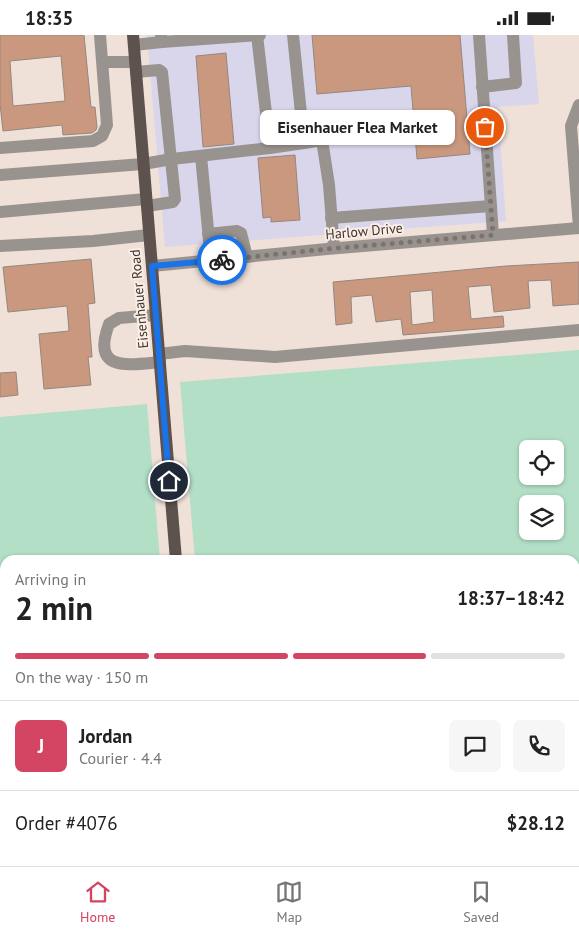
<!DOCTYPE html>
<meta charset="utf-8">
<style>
:root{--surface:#fff;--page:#f6f6f6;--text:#222;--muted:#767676;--line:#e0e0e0;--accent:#d44463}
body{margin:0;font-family:"PT Sans",sans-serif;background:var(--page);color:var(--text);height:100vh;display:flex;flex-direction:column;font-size:19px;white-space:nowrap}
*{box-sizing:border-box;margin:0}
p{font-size:16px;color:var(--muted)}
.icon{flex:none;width:28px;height:28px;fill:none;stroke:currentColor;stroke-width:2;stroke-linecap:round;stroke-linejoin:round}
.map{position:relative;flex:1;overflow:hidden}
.sheet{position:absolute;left:0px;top:520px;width:580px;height:311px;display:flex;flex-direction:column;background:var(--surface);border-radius:15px 15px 0 0;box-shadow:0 1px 4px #0004}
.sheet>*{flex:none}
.fabs{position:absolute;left:519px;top:405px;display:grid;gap:10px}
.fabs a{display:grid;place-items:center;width:45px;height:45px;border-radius:8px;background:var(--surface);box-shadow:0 1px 4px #0004;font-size:25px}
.pin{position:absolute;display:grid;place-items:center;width:42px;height:42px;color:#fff;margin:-21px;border:2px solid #fff;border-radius:50%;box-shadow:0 1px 5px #0007}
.courier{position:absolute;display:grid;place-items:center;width:50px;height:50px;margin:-25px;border:4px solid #1a73e8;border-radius:50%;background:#fff;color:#222;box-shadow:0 1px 6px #0007}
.bubble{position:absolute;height:35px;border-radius:8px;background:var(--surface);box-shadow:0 1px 4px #0004;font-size:16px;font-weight:700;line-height:35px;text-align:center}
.head em{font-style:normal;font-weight:700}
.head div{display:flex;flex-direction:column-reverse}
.head{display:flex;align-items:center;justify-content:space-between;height:85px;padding:0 15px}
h1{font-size:32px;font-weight:700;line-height:38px}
.bar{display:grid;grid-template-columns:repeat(4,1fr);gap:8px 5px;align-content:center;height:60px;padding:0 15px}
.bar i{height:6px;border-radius:4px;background:var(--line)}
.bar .selected{background:var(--accent)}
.bar p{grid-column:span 4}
.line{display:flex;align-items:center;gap:12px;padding:0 15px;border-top:1px solid var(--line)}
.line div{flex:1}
.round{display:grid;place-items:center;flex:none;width:52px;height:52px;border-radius:8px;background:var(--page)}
.status{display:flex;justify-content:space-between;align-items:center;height:35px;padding:0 25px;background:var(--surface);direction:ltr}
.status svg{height:14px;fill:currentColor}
.menu{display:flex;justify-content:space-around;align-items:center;height:70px;border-top:1px solid var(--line);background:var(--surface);font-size:14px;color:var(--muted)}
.menu a{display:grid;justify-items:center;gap:2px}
.menu .selected{color:var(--accent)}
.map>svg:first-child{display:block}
.commercial{fill:#d9d6ec}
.green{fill:#b3dfc7;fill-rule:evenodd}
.building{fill:#c9987e;stroke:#958780;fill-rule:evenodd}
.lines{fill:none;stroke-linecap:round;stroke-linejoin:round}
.minor{stroke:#999390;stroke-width:12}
.major{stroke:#5d524d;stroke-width:12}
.done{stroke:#7c736e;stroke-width:5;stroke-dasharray:0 9}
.route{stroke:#1a73e8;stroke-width:6}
.labels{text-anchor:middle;stroke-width:4;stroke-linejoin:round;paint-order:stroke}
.street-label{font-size:14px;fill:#3e3835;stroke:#fcede5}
</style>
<div class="status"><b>18:35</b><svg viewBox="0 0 49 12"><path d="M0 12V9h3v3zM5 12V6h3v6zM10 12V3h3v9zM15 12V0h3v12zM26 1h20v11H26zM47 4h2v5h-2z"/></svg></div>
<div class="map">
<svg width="579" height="831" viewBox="0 0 579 831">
<rect width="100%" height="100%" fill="#efe0d8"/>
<polygon class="commercial" points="147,0 533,0 539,69 498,72 506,186 165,212"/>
<g class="green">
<path d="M579,315V831H220V826H575V525H195L180,347ZM528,414H555V441H528ZM528,469H555V496H528Z"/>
<polygon points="147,369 160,525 5,525 5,826 185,826 186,831 0,831 0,382"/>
</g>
<g class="building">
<path d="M0,0H84L91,72H95L97,92L96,95L92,98L63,100L62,90L3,96L0,69ZM61,21L65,66L13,71L10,26Z"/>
<polygon points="312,0 460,0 470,119 417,124 411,51 317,59"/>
<polygon points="226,18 234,109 203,112 196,21"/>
<polygon points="295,120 300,185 271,187 271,182 263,183 258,123"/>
<polygon points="91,224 95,268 88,269 92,322 88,322 91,350 44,354 39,299 69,296 67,271 8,277 3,232"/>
<path d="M579,227V269L553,271L551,245L528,246L530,273L494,277L491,250L468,252L471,284L503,281L504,292L403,300L401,284L376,287L372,260L351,262L352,288L336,290L333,247L506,231ZM432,255L434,287L412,290L410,257Z"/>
<polygon points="16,337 18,360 0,362 0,338"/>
</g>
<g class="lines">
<g class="minor">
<polyline points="479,0 493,200"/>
<polyline points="162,7 260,0"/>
<polyline points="134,10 162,7 161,0"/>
<polyline points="103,27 135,27"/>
<polyline points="136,37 159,35 162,37 175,164 173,167 147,171"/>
<polyline points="482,52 516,48 513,0"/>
<polyline points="579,70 571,91 579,192"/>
<polyline points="304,108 322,105 329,150 334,213"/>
<polyline points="0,113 93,106 102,101 107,90 100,0"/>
<polyline points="270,113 304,108 293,0"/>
<polyline points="201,121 211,226"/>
<polyline points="0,140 143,129 172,124 270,113 257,0"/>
<polyline points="0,177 146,164"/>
<polyline points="331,183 491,171"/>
<polyline points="208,199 237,196 241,198 247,222"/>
<polyline points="0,211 93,206 149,200"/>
<polyline points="152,231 327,214 579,193"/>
<path d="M156,280L119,283L109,289C91,337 127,330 160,327"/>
<polyline points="159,319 185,316 275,322 579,295"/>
</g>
<g class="major">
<polyline points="133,0 176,525"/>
<polyline points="200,826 201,831"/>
</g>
</g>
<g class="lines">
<polyline class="done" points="222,225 327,214 493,200 485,92"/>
<polyline class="route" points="169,446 152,231 222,225"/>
</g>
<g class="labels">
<g class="street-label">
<text transform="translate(364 196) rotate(-5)" y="5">Harlow Drive</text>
<text transform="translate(139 264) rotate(-95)" y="5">Eisenhauer Road</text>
</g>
</g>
</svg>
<div class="fabs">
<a><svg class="icon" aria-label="locate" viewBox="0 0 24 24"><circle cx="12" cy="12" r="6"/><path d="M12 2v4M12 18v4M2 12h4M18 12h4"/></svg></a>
<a><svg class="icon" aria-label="layers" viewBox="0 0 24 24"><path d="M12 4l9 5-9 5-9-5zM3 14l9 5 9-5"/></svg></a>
</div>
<div class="pin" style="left:485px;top:92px;background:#ea580c"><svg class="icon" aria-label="bag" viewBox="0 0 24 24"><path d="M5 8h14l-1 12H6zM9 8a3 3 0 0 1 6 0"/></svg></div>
<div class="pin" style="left:169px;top:446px;background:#1f2937"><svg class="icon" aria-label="home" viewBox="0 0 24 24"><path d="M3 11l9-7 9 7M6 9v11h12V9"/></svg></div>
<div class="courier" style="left:222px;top:225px"><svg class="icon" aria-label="bike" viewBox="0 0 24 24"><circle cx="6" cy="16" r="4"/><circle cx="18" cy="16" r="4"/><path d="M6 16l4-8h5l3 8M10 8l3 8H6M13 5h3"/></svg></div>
<div class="bubble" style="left:260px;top:75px;width:195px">Eisenhauer Flea Market</div>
<section class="sheet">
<div class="head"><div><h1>2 min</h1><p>Arriving in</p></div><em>18:37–18:42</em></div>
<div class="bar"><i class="selected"></i><i class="selected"></i><i class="selected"></i><i></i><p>On the way · 150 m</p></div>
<div class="line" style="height:90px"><b class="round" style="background:var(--accent);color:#fff">J</b><div><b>Jordan</b><p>Courier · 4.4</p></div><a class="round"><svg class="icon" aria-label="chat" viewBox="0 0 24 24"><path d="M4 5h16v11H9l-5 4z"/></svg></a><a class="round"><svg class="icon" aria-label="phone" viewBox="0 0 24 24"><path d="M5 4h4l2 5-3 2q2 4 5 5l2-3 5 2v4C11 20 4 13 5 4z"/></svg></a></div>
<div class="line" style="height:65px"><div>Order #4076</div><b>$28.12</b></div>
</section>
</div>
<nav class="menu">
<a class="selected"><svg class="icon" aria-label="home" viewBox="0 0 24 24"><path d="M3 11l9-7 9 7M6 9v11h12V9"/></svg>Home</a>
<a><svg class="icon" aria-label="map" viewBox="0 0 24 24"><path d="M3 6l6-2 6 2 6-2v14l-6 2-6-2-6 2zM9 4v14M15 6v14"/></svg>Map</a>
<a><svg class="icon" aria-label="saved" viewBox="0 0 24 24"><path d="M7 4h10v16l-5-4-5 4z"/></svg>Saved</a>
</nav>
